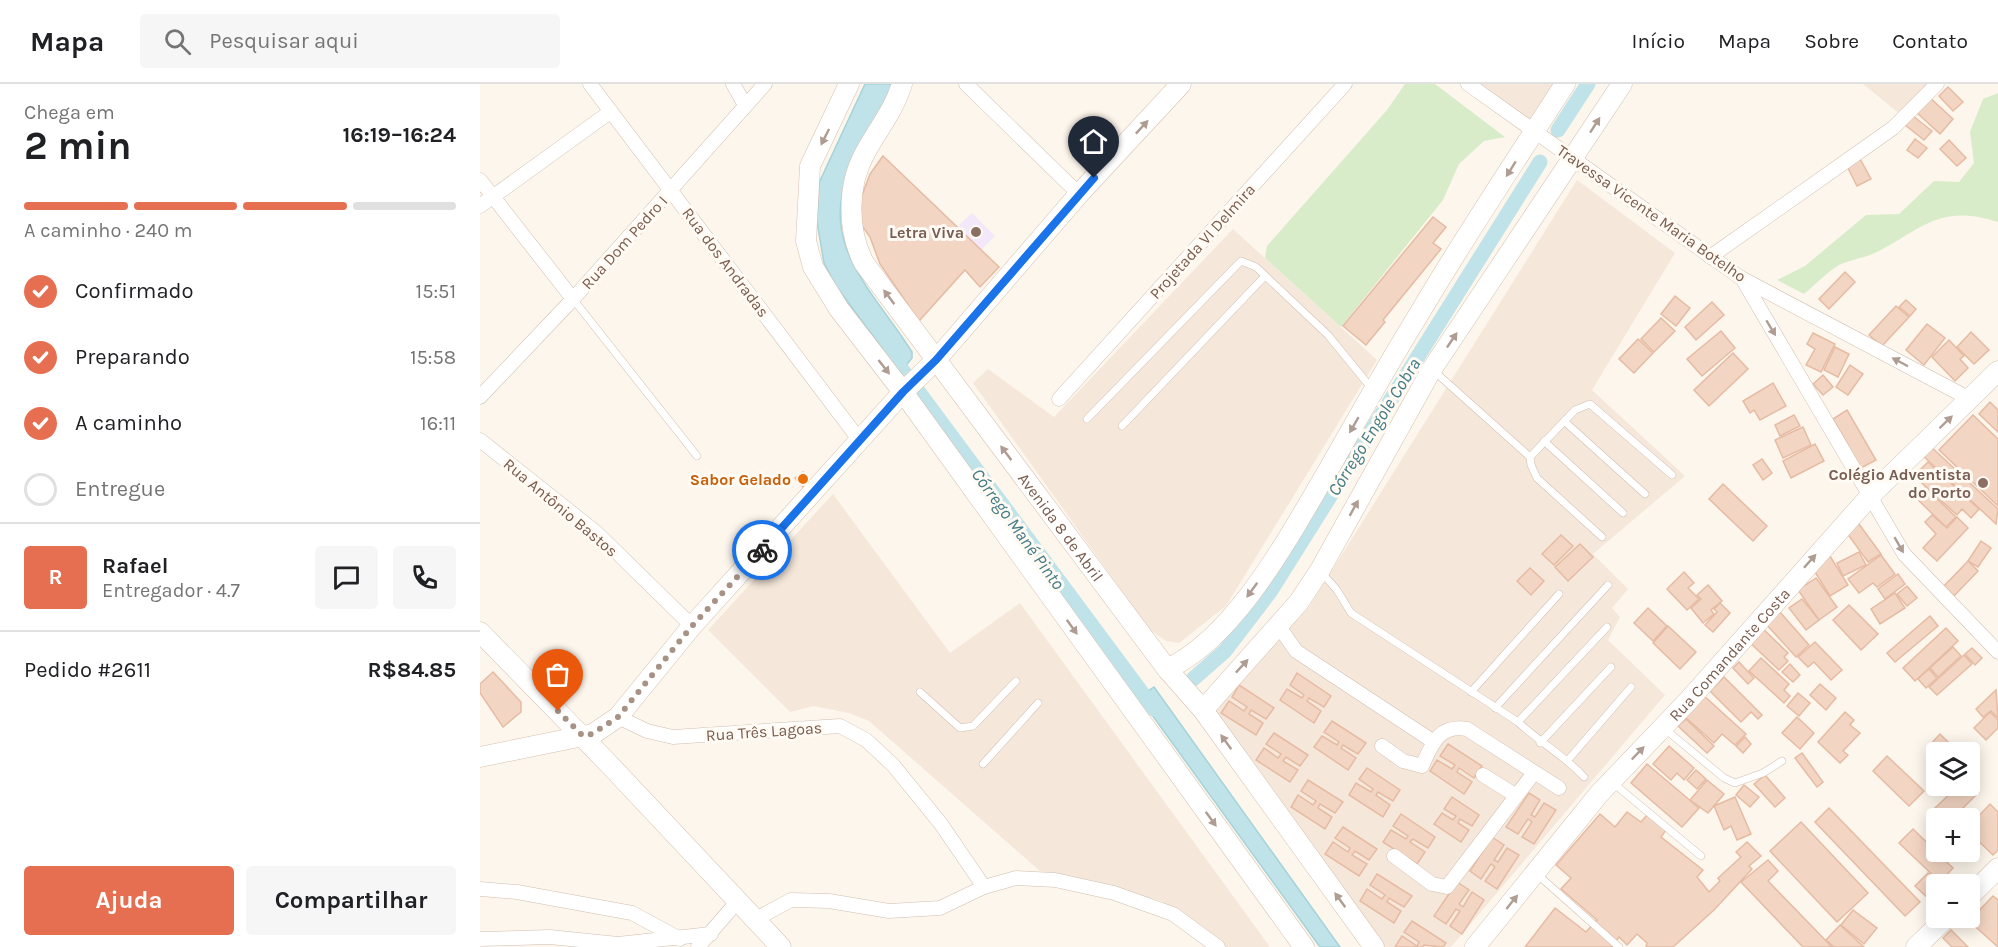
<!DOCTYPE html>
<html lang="pt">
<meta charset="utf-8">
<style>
:root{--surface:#fff;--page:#f6f6f6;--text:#202124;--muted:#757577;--line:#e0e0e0;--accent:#e76f51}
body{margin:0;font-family:Karla,sans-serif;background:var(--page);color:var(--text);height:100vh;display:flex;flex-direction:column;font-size:22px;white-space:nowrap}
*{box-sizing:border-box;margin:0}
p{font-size:20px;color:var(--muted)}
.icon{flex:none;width:33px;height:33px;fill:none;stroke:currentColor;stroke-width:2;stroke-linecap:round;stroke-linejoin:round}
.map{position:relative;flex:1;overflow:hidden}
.drawer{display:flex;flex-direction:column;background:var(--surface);width:480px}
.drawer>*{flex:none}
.buttons{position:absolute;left:1446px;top:658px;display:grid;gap:12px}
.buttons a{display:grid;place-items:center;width:54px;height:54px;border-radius:6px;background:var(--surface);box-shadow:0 3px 15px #0003;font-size:30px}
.pin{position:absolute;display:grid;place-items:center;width:51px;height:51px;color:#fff;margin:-62px -26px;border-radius:50% 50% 50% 0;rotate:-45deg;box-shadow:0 0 6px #0007}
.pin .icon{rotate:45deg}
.courier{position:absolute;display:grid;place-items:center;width:60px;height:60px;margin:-30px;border:4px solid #1a73e8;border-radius:50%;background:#fff;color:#222;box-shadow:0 2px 8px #0007}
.headline em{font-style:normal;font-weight:700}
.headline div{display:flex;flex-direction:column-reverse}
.headline{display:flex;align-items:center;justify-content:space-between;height:102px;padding:0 24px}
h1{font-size:39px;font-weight:700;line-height:45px}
.bar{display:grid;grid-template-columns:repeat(4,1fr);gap:9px 6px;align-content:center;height:72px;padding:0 24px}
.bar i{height:8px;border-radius:4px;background:var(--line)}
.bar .current{background:var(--accent)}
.bar p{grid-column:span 4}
.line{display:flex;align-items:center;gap:15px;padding:0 24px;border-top:2px solid var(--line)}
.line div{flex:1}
.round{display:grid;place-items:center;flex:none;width:63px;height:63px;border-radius:6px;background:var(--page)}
ol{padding:0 24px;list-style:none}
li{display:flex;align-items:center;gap:18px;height:66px}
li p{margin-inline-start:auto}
li .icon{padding:6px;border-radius:50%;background:var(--accent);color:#fff;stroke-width:4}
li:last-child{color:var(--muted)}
li i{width:33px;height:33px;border:3px solid var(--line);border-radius:50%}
.button{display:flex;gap:12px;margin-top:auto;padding:12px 24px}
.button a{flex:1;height:69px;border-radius:6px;background:var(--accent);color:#fff;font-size:24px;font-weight:700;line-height:69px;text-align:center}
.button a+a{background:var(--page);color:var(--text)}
header{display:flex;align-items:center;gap:36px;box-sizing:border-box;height:84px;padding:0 30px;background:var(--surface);border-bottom:2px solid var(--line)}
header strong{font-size:28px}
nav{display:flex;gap:33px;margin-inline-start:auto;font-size:21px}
.search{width:420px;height:54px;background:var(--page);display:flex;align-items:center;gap:15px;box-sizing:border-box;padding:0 21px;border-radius:6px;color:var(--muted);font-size:22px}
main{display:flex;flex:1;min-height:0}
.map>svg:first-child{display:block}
.residential{fill:#f5e8da}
.education{fill:#f3e8fa}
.green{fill:#d8ecc9}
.water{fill:#bfe3e8;stroke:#a5d3da;stroke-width:1.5}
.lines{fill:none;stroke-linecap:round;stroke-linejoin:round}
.canal{stroke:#bfe3e8;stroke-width:15}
.building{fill:#f3d5c3;stroke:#e6bba3;stroke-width:1.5}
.lane-casing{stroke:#d1beb0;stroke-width:8}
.street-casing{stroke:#d1beb0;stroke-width:15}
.secondary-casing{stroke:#d6c0b0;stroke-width:21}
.lane{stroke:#fff;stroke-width:7}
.street{stroke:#fff;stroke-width:14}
.secondary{stroke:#fff;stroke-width:20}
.oneway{fill:#af9d94}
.done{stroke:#a89285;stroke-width:6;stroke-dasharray:0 10.8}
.route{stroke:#1a73e8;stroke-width:8}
.education-dot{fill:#8d6e63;stroke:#fffaf3;stroke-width:2}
.food-dot{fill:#e8710a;stroke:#fffaf3;stroke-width:2}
.labels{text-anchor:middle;stroke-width:6;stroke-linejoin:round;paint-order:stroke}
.street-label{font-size:16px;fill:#7a5c4d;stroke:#fffaf3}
.education-label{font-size:16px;font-weight:bold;fill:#785e54;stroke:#fffaf3;text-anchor:end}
.food-label{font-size:16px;font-weight:bold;fill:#c56008;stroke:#fffaf3;text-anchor:end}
.water-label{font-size:18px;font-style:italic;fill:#437c86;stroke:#fffaf3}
</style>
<header>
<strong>Mapa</strong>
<div class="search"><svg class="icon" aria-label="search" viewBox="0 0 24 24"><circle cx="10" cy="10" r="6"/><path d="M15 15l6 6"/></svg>Pesquisar aqui</div>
<nav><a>Início</a><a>Mapa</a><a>Sobre</a><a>Contato</a></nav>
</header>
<main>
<section class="drawer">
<div class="headline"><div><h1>2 min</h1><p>Chega em</p></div><em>16:19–16:24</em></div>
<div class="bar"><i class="current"></i><i class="current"></i><i class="current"></i><i></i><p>A caminho · 240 m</p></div>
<ol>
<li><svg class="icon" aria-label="check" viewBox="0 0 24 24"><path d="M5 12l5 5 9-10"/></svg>Confirmado<p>15:51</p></li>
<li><svg class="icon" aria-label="check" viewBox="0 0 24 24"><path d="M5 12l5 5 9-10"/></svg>Preparando<p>15:58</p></li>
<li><svg class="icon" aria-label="check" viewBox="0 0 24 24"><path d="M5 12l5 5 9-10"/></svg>A caminho<p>16:11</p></li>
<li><i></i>Entregue</li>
</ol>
<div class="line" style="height:108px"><b class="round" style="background:var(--accent);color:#fff">R</b><div><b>Rafael</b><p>Entregador · 4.7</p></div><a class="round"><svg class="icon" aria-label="chat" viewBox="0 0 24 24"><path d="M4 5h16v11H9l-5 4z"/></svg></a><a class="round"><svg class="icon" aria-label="phone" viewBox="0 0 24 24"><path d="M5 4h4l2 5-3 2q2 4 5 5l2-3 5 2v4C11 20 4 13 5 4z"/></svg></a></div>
<div class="line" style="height:78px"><div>Pedido #2611</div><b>R$84.85</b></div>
<div class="button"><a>Ajuda</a><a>Compartilhar</a></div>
</section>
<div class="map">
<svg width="1518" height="863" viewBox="0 0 1518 863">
<rect width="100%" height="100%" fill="#fdf6ec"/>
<g class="residential">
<polygon points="1001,0 1074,0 1055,31 1050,35"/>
<polygon points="1383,0 1450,0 1420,30"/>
<polygon points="1097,96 1195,169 1112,306 1205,392 1113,470 1148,505 1132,524 1140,533 1128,556 1185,611 971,863 895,863 732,628 829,523"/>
<polygon points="753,145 897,276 746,522 699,559 686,557 669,545 493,299 508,285 574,333"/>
<polygon points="353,410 470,569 540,519 790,863 741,863 682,817 560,787 389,637 369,629 334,622 310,628 228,546"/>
</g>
<polygon class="education" points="492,129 515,152 501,166 477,143"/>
<g class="green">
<polygon points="925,0 955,0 1025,53 1004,57 979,80 963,116 861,243 785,174 787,162 907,26"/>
<path d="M1518,9V138C1462,120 1445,142 1399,167C1386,174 1372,175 1359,181C1347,188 1335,201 1324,210L1297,196L1325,182L1386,131L1419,130L1454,97L1479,98L1494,79L1490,48L1503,15Z"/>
</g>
<g class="water">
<path d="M385,0H412C406,27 382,61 370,87C336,160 397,211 432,268V274L424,284L418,286L356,202L344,179L337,138L339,99Z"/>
<polygon points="674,603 860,863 840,863 659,613"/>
</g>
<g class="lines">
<g class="canal">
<polyline points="1078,46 1108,0"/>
<polyline points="409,268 674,625"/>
<polyline points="713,595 745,567 790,508 1060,78"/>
</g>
</g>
<g class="building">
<polygon points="1468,3 1483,18 1473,27 1459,12"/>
<polygon points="1448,12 1473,35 1460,50 1435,27"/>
<polygon points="1433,32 1452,47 1444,56 1425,41"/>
<polygon points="1435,55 1447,64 1438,74 1427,66"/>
<polygon points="1469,56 1486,74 1477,82 1460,65"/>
<polygon points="403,72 519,183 500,203 485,186 439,237 400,180 390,153 380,139 381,114 390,90"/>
<polygon points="1379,73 1391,95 1377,102 1366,80"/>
<polygon points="953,133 966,143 953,159 961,165 903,236 905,238 886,261 863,242"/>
<polygon points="1365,188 1375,198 1349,225 1339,215"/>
<polygon points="1195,212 1210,224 1196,242 1181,230"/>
<polygon points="1426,216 1436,225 1430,232 1419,223"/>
<polygon points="1232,218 1244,231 1216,256 1205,243"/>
<polygon points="1416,222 1429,233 1402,262 1389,251"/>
<polygon points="1181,234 1195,247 1174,268 1161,255"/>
<polygon points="1447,240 1465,254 1444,281 1426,266"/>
<polygon points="1241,247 1255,264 1222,292 1207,275"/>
<polygon points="1491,248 1509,266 1494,280 1477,263"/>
<polygon points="1333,249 1355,260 1341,288 1326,281 1335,265 1327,260"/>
<polygon points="1158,255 1173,269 1154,289 1139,275"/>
<polygon points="1469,256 1484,272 1480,275 1488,284 1475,297 1452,273"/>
<polygon points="1355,263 1369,270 1358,293 1344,286"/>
<polygon points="1253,269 1268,285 1229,322 1214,306"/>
<polygon points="1370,281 1383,290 1368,311 1356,303"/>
<polygon points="1343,291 1353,303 1343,311 1333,300"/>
<polygon points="1293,299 1306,322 1280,336 1274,326 1270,329 1263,317"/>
<polygon points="1510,318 1518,326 1518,348 1499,330"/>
<polygon points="1367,326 1396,376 1381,384 1353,335"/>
<polygon points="1314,331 1320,342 1300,352 1295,341"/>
<polygon points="1493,331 1518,355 1518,422 1459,366"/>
<polygon points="1323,343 1331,361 1303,374 1295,356"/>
<polygon points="1335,360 1344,377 1311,394 1303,377"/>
<polygon points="1448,360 1518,425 1516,440 1440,369"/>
<polygon points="1282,375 1292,389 1283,396 1273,381"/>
<polygon points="1448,378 1499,425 1491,434 1482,425 1477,431 1434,392"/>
<polygon points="323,388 330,397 323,403 315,394"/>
<polygon points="1243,400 1287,442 1273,457 1229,415"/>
<polygon points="1445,403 1476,433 1466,443 1435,413"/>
<polygon points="1452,431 1467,444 1477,433 1488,444 1457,477 1443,464 1456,450 1445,438"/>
<polygon points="1376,436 1401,470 1388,478 1364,445"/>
<polygon points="1081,451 1093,462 1074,481 1062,470"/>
<polygon points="1501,457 1511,464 1498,483 1488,477"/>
<polygon points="1100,460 1113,473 1088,497 1075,483"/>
<polygon points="1379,468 1386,481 1363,492 1357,479"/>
<polygon points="1348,469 1368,501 1350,512 1330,480"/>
<polygon points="1401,471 1415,490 1397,503 1393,499 1379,509 1368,495"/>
<polygon points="1488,477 1498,487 1474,512 1464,502"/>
<polygon points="1050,484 1064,497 1051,511 1037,497"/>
<polygon points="1204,488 1214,499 1208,504 1219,515 1207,526 1187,505"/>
<polygon points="1418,490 1425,500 1405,515 1398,505"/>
<polygon points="1336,494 1357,523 1339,536 1318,506"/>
<polygon points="1228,501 1242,517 1231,526 1234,530 1223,539 1211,524 1221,515 1217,511"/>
<polygon points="1427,502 1437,514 1427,522 1417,510"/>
<polygon points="1415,509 1425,524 1400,540 1391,525"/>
<polygon points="1322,515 1339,536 1326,546 1309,524"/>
<polygon points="1240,519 1250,529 1233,548 1225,541 1237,528 1234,525"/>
<polygon points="1369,521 1398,550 1381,566 1353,536"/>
<polygon points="1168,524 1187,542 1173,557 1154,539"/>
<polygon points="1299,527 1329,561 1316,573 1285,539"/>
<polygon points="1450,532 1458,542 1415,578 1407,569"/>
<polygon points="1188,542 1216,568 1200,585 1173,559"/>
<polygon points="1280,542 1308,569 1304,573 1308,577 1299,586 1267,556"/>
<polygon points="1466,544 1478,557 1435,597 1423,584"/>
<polygon points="1335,558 1362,586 1351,596 1334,578 1328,583 1318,573"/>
<polygon points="1473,563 1481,572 1458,593 1450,584"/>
<polygon points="1492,564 1502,574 1495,581 1485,570"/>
<polygon points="1484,571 1492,580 1457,611 1449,603"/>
<polygon points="1281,574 1309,600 1304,606 1310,612 1304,619 1269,587"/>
<polygon points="1259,578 1274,594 1268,600 1253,584"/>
<polygon points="1310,580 1320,591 1313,598 1302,588"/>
<polygon points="1449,585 1457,594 1446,604 1438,595"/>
<polygon points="13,588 41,618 41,628 23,643 0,609 0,600"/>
<polygon points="817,589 851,612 844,623 829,614 827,617 841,627 834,639 800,616 807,605 822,614 824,611 810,601"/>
<polygon points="1244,593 1282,631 1278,635 1271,628 1261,638 1230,607"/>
<polygon points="1340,600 1356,614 1346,626 1330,611"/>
<polygon points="759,601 794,624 786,635 771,626 769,630 783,639 776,651 741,629 749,617 764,627 767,623 752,613"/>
<polygon points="1516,606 1518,634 1511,627 1503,633 1496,625"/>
<polygon points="1318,609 1330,619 1319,632 1307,622"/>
<polygon points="1223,611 1266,650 1255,661 1242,650 1234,659 1204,632"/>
<polygon points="1365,628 1374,636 1370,641 1380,649 1363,667 1368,671 1360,679 1338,658"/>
<polygon points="1510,628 1518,636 1518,644 1506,656 1494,644"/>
<polygon points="1317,633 1334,649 1320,665 1302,649"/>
<polygon points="1206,635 1234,662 1227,669 1198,642"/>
<polygon points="852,637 886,659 878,670 863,661 861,664 876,674 868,686 834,663 842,652 857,661 859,658 844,648"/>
<polygon points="794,649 828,671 820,682 806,673 803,677 818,686 810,698 776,676 784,664 798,674 801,670 786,660"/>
<polygon points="1460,650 1473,663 1467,669 1456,671 1448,663"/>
<polygon points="1265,653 1271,660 1263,669 1256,662"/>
<polygon points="968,660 1002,682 994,694 979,684 977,688 992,698 984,710 950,687 957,676 972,685 975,681 960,672"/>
<polygon points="1189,662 1214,684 1204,696 1197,689 1191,696 1173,680"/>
<polygon points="1322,669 1343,698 1337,703 1315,674"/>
<polygon points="1407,672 1444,707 1429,722 1393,687"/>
<polygon points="1167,680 1219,724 1202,743 1151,699"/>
<polygon points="887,684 920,706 913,717 898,708 896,711 910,721 903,733 869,711 876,699 891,708 893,705 879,695"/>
<polygon points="1216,686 1226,695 1217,705 1207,696"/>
<polygon points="1285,691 1305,714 1295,723 1274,700"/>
<polygon points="828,696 863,718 855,729 840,720 838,724 852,733 845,745 811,723 818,711 833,721 836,717 821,707"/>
<polygon points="1227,696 1244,710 1228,729 1210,716"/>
<polygon points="1490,699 1499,708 1472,735 1465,735 1454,725 1478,702 1490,702"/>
<polygon points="1264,701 1279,713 1270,723 1256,711"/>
<polygon points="1049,709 1060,716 1051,731 1055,733 1064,719 1076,726 1054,760 1042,753 1052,738 1048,735 1038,750 1026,743"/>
<polygon points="972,713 999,731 992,742 980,735 978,739 989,746 981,758 954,740 962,729 973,736 976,732 964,725"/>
<polygon points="1255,713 1271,750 1257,756 1251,742 1244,746 1234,722"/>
<polygon points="1510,720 1518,728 1518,766 1513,771 1490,749 1490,741"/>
<polygon points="1349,724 1440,818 1425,832 1335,738"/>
<polygon points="1147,728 1161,738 1167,731 1186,746 1181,753 1223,786 1217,793 1229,808 1240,797 1238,794 1261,773 1256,768 1267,758 1281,772 1269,782 1272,785 1234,826 1193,863 1166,863 1167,859 1157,850 1147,861 1139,853 1132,863 1045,863 1075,824 1106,848 1117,836 1081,805 1091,794 1076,781 1120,730 1135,743"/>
<polygon points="921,730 955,753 948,764 933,755 930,758 945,768 937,780 903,758 911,746 926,755 928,752 913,742"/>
<polygon points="1321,738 1388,809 1357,838 1290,767"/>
<polygon points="863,743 897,765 889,776 875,767 872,771 887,780 879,792 845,770 853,758 868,768 870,764 855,754"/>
<polygon points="1433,745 1473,784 1460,798 1419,759"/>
<polygon points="1012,753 1024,761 1014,776 1018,778 1027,764 1039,771 1017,805 1005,797 1015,783 1011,780 1001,795 990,787"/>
<polygon points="1288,776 1298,787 1288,797 1352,863 1323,863 1261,798"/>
<polygon points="1448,789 1461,801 1456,801 1456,816 1453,819 1435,802"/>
<polygon points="897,790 932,812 924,823 909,814 907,818 921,827 914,839 880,817 887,805 902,815 905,811 890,801"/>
<polygon points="977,798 989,806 979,820 983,823 992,808 1004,816 982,850 970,842 980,827 976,825 966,840 954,832"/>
<polygon points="1513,812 1518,816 1518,863 1489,837"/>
<polygon points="1373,826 1397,844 1384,860 1361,841"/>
<polygon points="932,837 966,859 963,863 944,861 942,863 915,863 922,852 937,862 939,858 924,848"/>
<polygon points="1360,841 1384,863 1354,863 1346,856"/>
<polygon points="1471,846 1488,863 1472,863 1463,854"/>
</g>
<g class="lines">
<g class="lane-casing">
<g id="lane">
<polyline points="93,215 217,372"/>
<polyline points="954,287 1050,373"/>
<polyline points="607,335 761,177 776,183 848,251 892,305"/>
<polyline points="1084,337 1165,410"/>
<polyline points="642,342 785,192"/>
<polyline points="1064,357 1143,429"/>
<polyline points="1122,453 1057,394 1051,381 1050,373 1095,326 1110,320 1192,391"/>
<path d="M841,488L857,506L871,529L1038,638C1059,658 1084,671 1104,693"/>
<polyline points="440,608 480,644 493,642 536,597"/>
<polyline points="991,608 1079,510"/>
<polyline points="1015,624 1128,501"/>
<polyline points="1038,638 1127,543"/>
<polyline points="1185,645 1244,694 1255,699 1283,689 1302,677"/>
<polyline points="1060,659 1131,583"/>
<polyline points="1088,676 1151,603"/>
<polyline points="503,680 558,619"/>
<polyline points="1133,699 1221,772"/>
<polyline points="1058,791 1139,863"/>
</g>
</g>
<g class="street-casing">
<g id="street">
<polyline points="110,0 381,358"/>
<polyline points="253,0 265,21"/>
<polyline points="486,0 599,110"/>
<polyline points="988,0 1261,194 1490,315"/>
<polyline points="0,96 93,215"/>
<polyline points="0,122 130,28"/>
<polyline points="1230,173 1413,44 1457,0"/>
<polyline points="1263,196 1424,470 1518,568"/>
<polyline points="0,313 93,215 285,0"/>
<polyline points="579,315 865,0"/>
<polyline points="0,356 117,449 212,542"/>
<polyline points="798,541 816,567 954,658"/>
<polyline points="138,633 167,647 193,653 360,642 386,656 413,681 461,740 504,803"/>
<path d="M902,662L923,677L942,682C952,660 959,640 987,645L1079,704"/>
<polyline points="1003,691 1035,711"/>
<polyline points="914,772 952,800 967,803 1053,690"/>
<polyline points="0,805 37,808 152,829 200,855"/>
<polyline points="274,836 311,816 349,817 409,827 460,824 504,803 536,794 575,796 634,809 693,830 738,863"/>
<polyline points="0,855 70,853 138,860 231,850"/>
<polyline points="218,863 257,818"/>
</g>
</g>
<g class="secondary-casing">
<g id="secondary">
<polyline points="369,0 330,82 326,157 333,183 359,225 423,308 824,863"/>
<path id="s1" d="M422,0C414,26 398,45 385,69C367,102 367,146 384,179L687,585L723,626L894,863"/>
<polyline points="0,548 127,678 301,863"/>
<path d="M687,585C757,553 812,447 850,383C879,332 908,280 939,230C985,152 1036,76 1085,0"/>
<polyline points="723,626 819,518 840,486 952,285 1142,0"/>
<polyline points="0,673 113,650 138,633 212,542 423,308 456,276 599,110 701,0"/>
<polyline points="1490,812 1518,784"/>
<path id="s2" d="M995,863L1119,710L1208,617L1391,411L1518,287"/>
<polyline points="1436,863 1466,834"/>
</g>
</g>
<use href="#lane" class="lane"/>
<use href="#street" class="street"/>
<use href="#secondary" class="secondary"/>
</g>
<defs><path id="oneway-solid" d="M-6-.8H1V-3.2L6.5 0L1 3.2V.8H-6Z" transform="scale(1.5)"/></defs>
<g class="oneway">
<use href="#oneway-solid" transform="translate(1115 41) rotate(-57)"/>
<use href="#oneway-solid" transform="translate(662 43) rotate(-47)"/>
<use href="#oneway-solid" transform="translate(345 53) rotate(117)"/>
<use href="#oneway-solid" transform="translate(1031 85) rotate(122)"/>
<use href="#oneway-solid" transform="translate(409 213) rotate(-127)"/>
<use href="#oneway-solid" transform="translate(1291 244) rotate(59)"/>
<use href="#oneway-solid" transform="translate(972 256) rotate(-56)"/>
<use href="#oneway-solid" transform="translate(1420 278) rotate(-152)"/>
<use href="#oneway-solid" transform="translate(404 283) rotate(52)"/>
<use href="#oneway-solid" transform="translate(1466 338) rotate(-44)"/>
<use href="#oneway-solid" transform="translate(874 341) rotate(120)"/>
<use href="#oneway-solid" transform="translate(526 369) rotate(-127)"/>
<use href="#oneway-solid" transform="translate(874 424) rotate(-61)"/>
<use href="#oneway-solid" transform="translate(1419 461) rotate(60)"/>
<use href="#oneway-solid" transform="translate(1330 477) rotate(-48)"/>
<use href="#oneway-solid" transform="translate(772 506) rotate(126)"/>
<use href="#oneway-solid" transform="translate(592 543) rotate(54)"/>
<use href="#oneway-solid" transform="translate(762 582) rotate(-47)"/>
<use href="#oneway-solid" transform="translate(746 658) rotate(-126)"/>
<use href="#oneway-solid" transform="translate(1158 669) rotate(-46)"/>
<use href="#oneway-solid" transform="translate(731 735) rotate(54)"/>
<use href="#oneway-solid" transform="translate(860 816) rotate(-126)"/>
<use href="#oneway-solid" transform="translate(1032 818) rotate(-51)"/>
</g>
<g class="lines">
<polyline class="done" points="78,627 103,652 112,650 138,633 212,542 282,466"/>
<polyline class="route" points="282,466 423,308 456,276 614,94"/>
</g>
<g class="education-dot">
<circle cx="496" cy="148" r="6"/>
<circle cx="1503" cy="399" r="6"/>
</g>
<circle class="food-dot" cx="323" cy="395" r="6"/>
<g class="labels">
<g class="street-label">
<text transform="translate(1172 129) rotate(35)" y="6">Travessa Vicente Maria Botelho</text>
<text transform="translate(722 157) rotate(-48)" y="6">Projetada VI Delmira</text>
<text transform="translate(144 158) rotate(-48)" y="6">Rua Dom Pedro I</text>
<text transform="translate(246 178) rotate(53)" y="6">Rua dos Andradas</text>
<text transform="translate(81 423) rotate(40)" y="6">Rua Antônio Bastos</text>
<text dy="6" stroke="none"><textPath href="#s1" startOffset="522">Avenida 8 de Abril</textPath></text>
<text dy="6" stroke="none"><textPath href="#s2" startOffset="388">Rua Comandante Costa</textPath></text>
<text transform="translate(284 647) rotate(-4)" y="6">Rua Três Lagoas</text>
</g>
<g class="education-label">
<text x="484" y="154">Letra Viva</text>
<text x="1491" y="396">Colégio Adventista<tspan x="1491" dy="18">do Porto</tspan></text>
</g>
<g class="food-label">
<text x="311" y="401">Sabor Gelado</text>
</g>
<g class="water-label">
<text transform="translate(894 343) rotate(-58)" y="6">Córrego Engole Cobra</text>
<text transform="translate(538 445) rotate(54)" y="6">Córrego Mané Pinto</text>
</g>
</g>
</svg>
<div class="buttons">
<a><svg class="icon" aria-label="layers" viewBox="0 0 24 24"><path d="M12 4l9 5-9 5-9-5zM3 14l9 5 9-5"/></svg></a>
<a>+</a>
<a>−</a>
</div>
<div class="pin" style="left:78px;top:627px;background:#ea580c"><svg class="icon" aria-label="bag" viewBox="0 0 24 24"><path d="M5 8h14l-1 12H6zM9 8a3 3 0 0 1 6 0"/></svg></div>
<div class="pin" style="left:614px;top:94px;background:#1f2937"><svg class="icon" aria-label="home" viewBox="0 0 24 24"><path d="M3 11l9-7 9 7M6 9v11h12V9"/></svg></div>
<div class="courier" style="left:282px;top:466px"><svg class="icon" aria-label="bike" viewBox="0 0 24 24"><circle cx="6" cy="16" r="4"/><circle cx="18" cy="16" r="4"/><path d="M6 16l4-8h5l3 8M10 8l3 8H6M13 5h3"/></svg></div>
</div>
</main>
